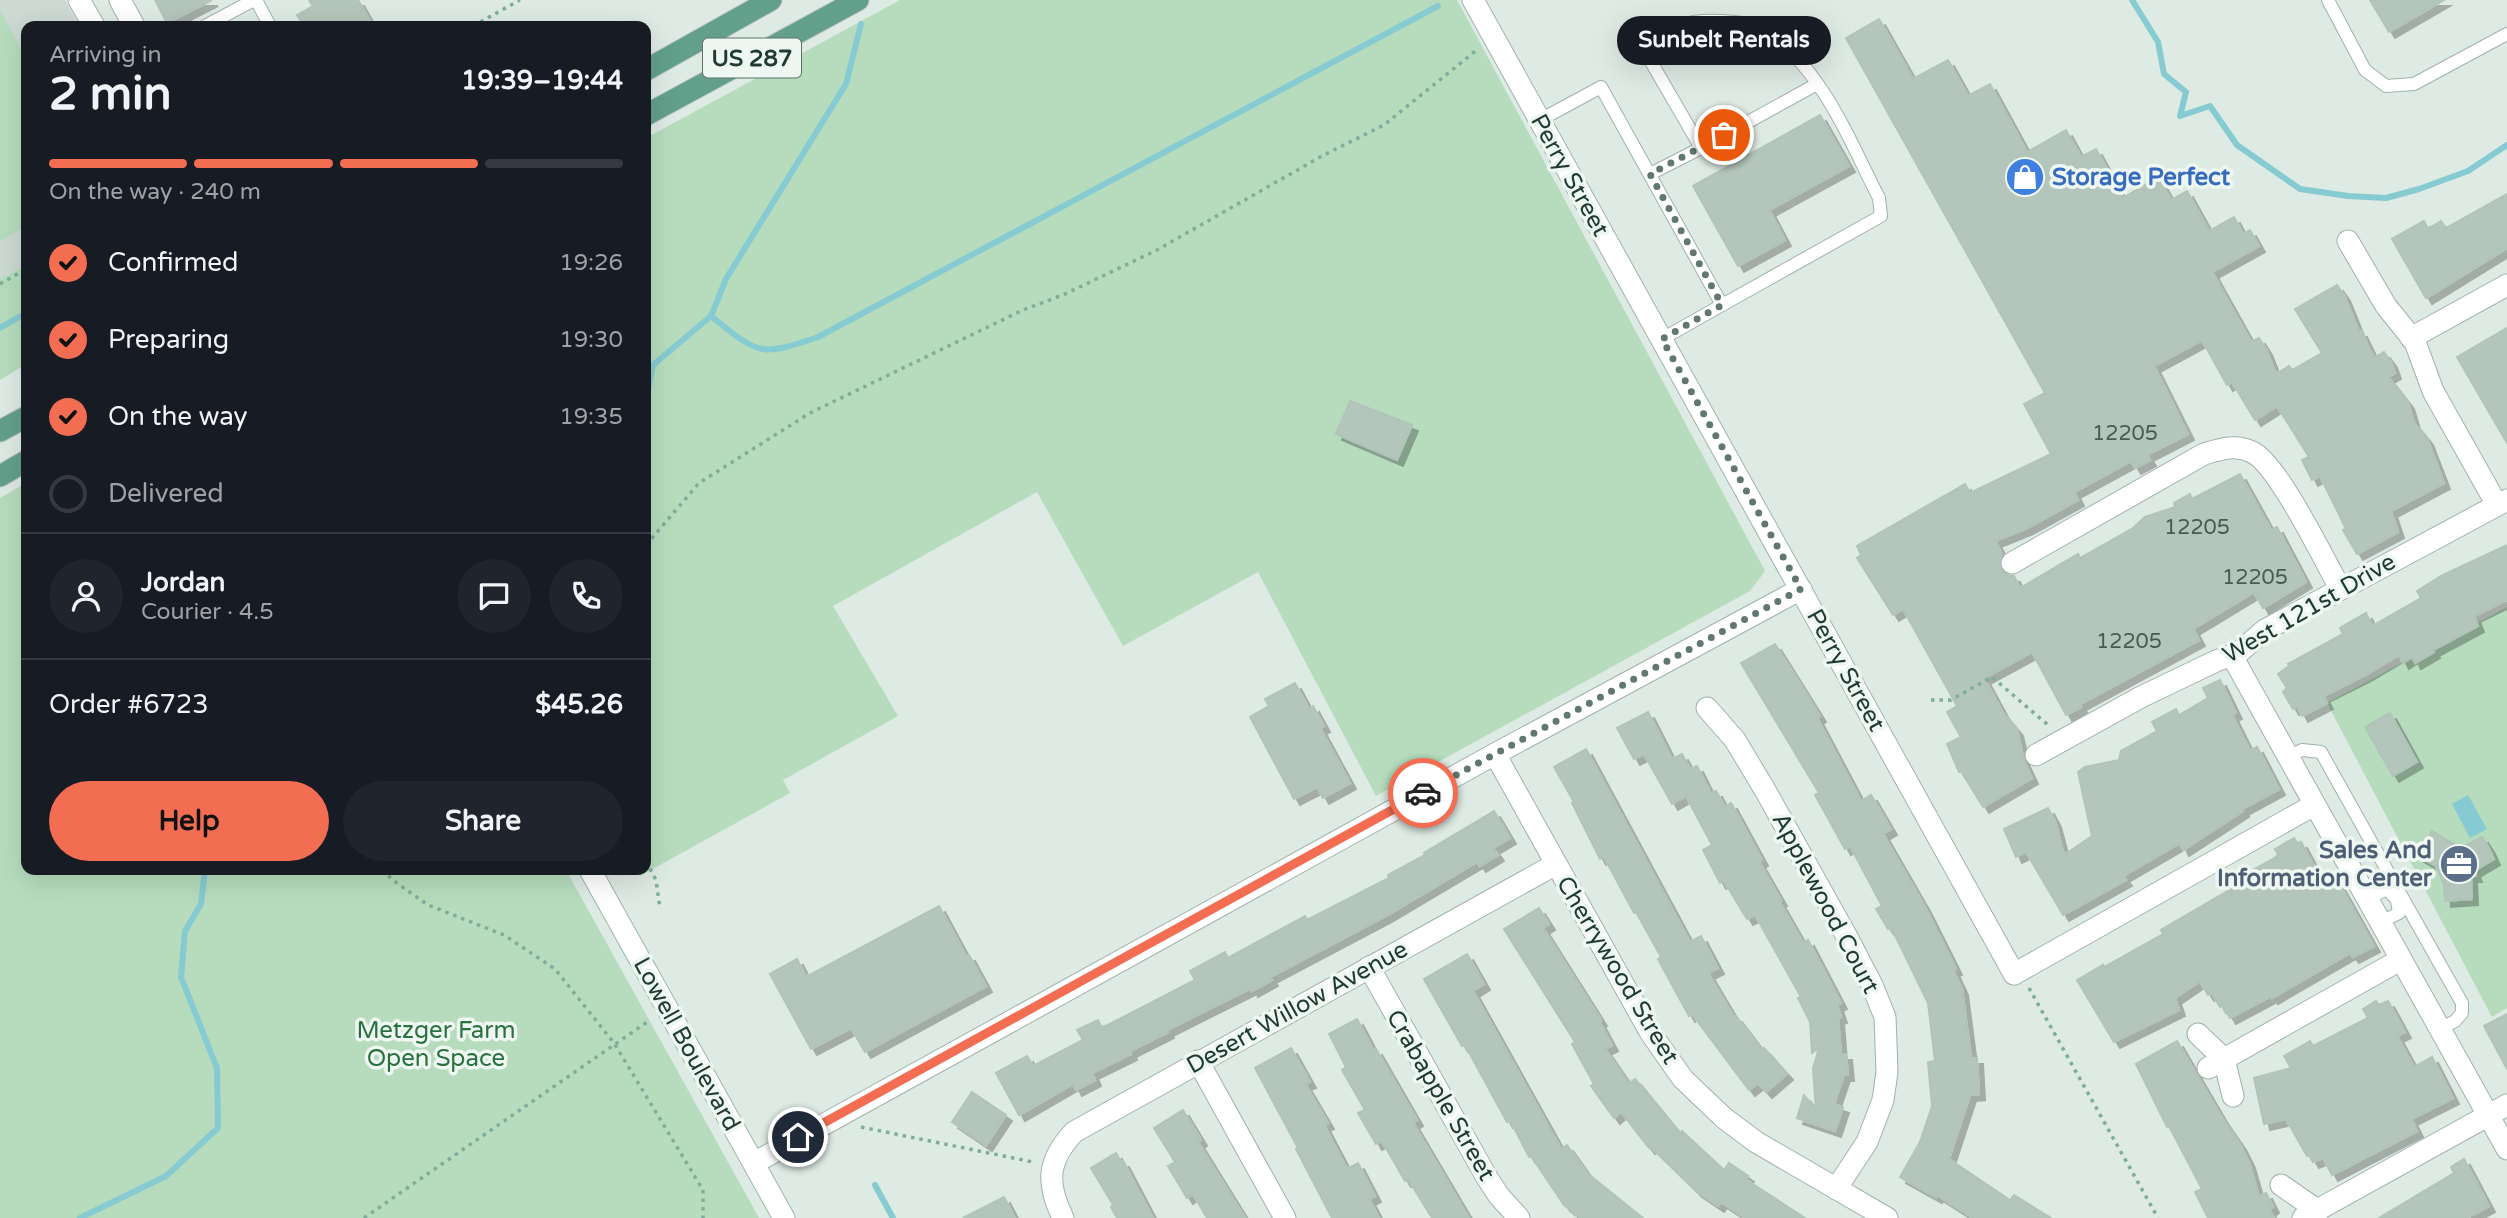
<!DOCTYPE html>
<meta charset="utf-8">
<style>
:root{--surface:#171b24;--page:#20242c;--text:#f1f3f6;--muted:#9ea1a6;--line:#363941;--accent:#f36d53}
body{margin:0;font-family:"Varela Round",sans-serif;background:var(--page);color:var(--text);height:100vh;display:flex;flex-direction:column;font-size:26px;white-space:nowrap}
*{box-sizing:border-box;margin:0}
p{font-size:23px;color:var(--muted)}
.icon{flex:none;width:38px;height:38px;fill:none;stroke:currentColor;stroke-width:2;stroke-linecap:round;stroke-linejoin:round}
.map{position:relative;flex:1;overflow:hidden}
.panel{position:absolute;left:21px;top:21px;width:630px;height:854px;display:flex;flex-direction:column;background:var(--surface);border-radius:14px;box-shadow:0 7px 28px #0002}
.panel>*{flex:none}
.pin{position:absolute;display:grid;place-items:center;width:60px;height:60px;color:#fff;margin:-30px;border:4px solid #fff;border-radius:50%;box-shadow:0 2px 7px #0007}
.courier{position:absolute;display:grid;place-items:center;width:70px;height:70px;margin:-35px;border:5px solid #f36d53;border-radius:50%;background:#fff;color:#222;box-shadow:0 2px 9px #0007}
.bubble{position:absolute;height:49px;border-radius:24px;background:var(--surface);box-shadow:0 7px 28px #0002;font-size:23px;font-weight:700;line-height:49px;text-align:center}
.overview em{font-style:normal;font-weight:700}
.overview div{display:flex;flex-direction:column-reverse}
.overview{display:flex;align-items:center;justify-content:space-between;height:119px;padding:0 28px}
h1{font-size:46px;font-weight:700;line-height:52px}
.bar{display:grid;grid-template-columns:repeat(4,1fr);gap:10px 7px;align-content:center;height:84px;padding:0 28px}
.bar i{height:9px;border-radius:5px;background:var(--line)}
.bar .selected{background:var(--accent)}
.bar p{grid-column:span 4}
.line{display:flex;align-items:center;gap:18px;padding:0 28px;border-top:2px solid var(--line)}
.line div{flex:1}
.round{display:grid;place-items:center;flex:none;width:74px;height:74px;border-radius:37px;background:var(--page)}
ol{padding:0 28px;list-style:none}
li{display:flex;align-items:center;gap:21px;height:77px}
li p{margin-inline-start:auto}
li .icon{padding:7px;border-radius:50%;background:var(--accent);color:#111;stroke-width:4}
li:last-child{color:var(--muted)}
li i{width:38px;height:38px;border:4px solid var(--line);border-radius:50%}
.primary-button{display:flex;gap:14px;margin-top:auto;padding:14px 28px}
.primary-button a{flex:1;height:80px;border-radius:42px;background:var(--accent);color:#111;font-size:28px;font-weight:700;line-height:80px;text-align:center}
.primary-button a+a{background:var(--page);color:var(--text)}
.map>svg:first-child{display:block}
.built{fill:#ccdad3}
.green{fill:#b6dcbd}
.water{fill:#85cbd1}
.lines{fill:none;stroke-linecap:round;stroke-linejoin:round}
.stream{stroke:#85cbd1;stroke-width:6}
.building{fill:#b4c5bc;stroke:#b1c4ba;stroke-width:2;filter:url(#shadow)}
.service-casing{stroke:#a1b2aa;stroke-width:14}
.minor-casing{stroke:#a1b2aa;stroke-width:23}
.tertiary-casing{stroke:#a1b2aa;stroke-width:23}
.secondary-casing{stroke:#9db6ab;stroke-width:23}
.primary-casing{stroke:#bcc4c1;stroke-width:23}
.path{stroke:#7eae9b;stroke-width:3.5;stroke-dasharray:3.5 5;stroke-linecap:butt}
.service{stroke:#fff;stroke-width:12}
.minor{stroke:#fff;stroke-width:21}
.tertiary{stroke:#fff;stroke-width:21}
.secondary{stroke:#fff;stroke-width:21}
.primary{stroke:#62a08b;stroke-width:21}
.done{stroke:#62786f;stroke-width:7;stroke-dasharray:0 12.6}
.route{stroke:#f36d53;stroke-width:9}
.labels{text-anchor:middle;stroke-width:7;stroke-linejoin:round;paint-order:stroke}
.number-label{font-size:21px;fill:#445d53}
.shield{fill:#eef7f2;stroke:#5d736a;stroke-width:2}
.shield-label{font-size:23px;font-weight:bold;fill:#1f3a30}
.street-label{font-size:24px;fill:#1f3a30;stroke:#eef7f2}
.shop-label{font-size:24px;font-weight:bold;fill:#366cbe;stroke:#eef7f2;text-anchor:start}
.service-label{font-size:24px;font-weight:bold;fill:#4e5e75;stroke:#eef7f2;text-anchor:end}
.park-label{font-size:24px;fill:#29713f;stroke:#eef7f2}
</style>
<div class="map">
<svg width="2507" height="1218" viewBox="0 0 2507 1218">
<defs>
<filter id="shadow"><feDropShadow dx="6" dy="6" stdDeviation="0" flood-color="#0004"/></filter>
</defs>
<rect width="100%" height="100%" fill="#deeae4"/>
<polygon class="built" points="0,0 65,0 79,26 26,26 26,265 0,279"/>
<g class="green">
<polygon points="900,0 1457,0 1765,571 1750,591 1376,796 1258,572 1123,646 1037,492 833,606 898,716 783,780 790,793 640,876 635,870 646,870 646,138"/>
<polygon points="0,10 26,58 26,226 0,241"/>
<polygon points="26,265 26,364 0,380 0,279"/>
<polygon points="26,483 26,870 566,870 759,1218 0,1218 0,498"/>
<polygon points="2507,607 2507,1008 2492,1017 2327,703"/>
</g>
<polygon class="water" points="2468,795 2487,829 2470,838 2452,804"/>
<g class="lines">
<g class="stream">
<polyline points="2132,0 2158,42 2164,74 2186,92 2180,116 2210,106 2237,145 2300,189 2348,196 2386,198 2419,189 2468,171 2507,145"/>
<path d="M711,316C759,355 760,357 818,337L1438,6"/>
<polyline points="0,328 26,313"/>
<polyline points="646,399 653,365 711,316 726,279 846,84 861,24"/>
<polyline points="646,466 646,483"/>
<polyline points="875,1185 893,1218"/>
<polyline points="80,1218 166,1176 218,1128 217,1068 181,977 185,931 201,904 205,870"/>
</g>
</g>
<g class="building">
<polygon points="155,0 212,0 167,23"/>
<polygon points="309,0 358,0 373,26 304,26 297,15 313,6"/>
<polygon points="2370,0 2444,0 2389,32"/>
<polygon points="1879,19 1913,79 1948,60 1968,96 1990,84 2027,152 2066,130 2081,157 2096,149 2123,198 2158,177 2171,200 2187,191 2209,231 2234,217 2243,234 2250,230 2259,246 2212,272 2251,342 2259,338 2266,349 2276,374 2289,366 2292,370 2322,353 2295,309 2337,285 2344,295 2359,332 2361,331 2374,358 2384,352 2391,362 2395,373 2388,377 2408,403 2414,423 2427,439 2444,483 2391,511 2398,532 2357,554 2343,530 2346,529 2320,476 2312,480 2302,460 2309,457 2277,406 2255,420 2232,382 2227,385 2202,340 2154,366 2188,434 2147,455 2150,460 2135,468 2131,461 2074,492 2078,500 2027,528 1995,541 2002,554 1999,562 2001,570 2006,575 2014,576 2020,588 2078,554 2080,558 2133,528 2145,517 2175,507 2174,503 2190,494 2192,499 2240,474 2271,530 2277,527 2306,582 2263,608 2254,592 2193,629 2199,640 2080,704 2081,707 2066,715 2032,652 1984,678 2003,713 2017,730 2024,761 2032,778 1983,807 1961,771 1959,772 1947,744 1961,737 1947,712 1957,706 1903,609 1893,615 1857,558 1861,555 1857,546 1965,484 1970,493 2051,454 2024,404 2045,393 1846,38"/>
<polygon points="1820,115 1849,166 1769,210 1785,240 1738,266 1693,186"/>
<polygon points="2507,194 2507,248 2426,298 2392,239 2424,221 2428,229 2441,221 2446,228"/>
<polygon points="2507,328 2507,443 2457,357"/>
<polygon points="1350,401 1412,425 1397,460 1336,434"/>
<polygon points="2507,545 2507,600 2474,616 2478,626 2433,650 2434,652 2415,663 2412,657 2403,663 2399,655 2365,675 2323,696 2327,703 2302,716 2297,706 2293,709 2283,692 2287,688 2278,674 2289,666 2288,664 2343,634 2340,628 2366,613 2372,626 2421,598 2417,591 2441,576"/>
<polygon points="1775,644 1820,716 1817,718 1861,801 1871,795 1891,829 1883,834 1925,907 1956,969 1953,970 1962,989 1971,1058 1977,1058 1979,1094 1970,1095 1949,1159 2010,1200 2014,1195 2051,1218 1973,1218 1937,1195 1936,1197 1900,1177 1920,1142 1932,1106 1928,1062 1935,1061 1928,1003 1891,927 1888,929 1876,909 1882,906 1850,846 1845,849 1815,795 1819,793 1741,663"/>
<polygon points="2220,680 2236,713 2232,715 2250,751 2257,747 2279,789 2242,809 2243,811 2183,850 2180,843 2123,876 2126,880 2063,915 2026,852 2016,857 2004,829 2048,808 2055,821 2064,855 2092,836 2078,772 2085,767 2119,760 2121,751 2157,731 2152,722 2176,709 2179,715 2208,698 2203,688"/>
<polygon points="1295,683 1309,709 1313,706 1324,726 1320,728 1350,783 1323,798 1317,787 1294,799 1250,717 1269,706 1265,699"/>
<polygon points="1648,712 1672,759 1682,754 1690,769 1697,766 1711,794 1716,791 1725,807 1731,803 1762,860 1759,862 1781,900 1779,901 1803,943 1808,940 1841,1003 1837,1005 1841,1017 1838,1018 1841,1054 1846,1054 1848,1075 1844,1075 1834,1104 1843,1107 1835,1131 1797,1118 1804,1095 1816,1110 1813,1068 1820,1046 1812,1053 1810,1022 1798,998 1801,997 1755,915 1747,919 1724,881 1720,883 1703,850 1712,845 1686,796 1672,804 1644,754 1634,759 1617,728"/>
<polygon points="2390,713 2417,762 2393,776 2365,727"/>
<polygon points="1586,749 1690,942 1701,936 1718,968 1708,973 1734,1017 1736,1016 1762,1050 1764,1048 1787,1074 1766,1092 1758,1083 1749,1090 1692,1014 1689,1016 1658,959 1661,957 1636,912 1634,913 1604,857 1600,859 1572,803 1574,802 1554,767"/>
<polygon points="1494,811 1510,838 1493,848 1498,855 1480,866 1477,862 1386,916 1270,977 1272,980 1252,991 1251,988 1167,1030 1168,1032 1130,1051 1131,1054 1092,1073 1095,1080 1076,1090 1073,1084 1019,1115 996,1073 1027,1056 1033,1066 1083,1040 1077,1030 1098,1020 1102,1028 1195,980 1190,971 1225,952 1228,958 1305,916 1307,920 1389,878 1388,875 1425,855 1424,853"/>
<polygon points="2432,831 2461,848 2482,837 2489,848 2494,859 2474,871 2476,876 2471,876 2472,899 2445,901 2444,885 2436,866 2418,856"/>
<polygon points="2294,838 2297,843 2301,842 2316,870 2320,868 2327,882 2335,877 2374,946 2353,957 2350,953 2272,998 2271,996 2230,1018 2222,1005 2220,1007 2212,993 2208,995 2200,981 2175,998 2179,1010 2114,1042 2077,980 2103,965 2104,967 2163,934 2161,930 2236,886 2233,881 2276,857 2278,854 2275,849"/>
<polygon points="939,906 966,956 969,955 986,986 865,1052 851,1028 811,1049 770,974 797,959 806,977"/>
<polygon points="1539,908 1549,924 1543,928 1601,1020 1599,1021 1612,1045 1605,1049 1629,1084 1635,1079 1680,1134 1682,1131 1724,1170 1729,1163 1748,1176 1745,1179 1805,1218 1746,1218 1721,1202 1718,1206 1696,1191 1651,1147 1649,1148 1621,1112 1614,1118 1591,1086 1594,1084 1572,1044 1575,1042 1504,929"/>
<polygon points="1467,954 1484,984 1473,991 1561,1149 1567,1145 1587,1173 1643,1218 1581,1218 1564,1205 1531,1156 1529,1157 1510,1120 1507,1122 1465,1045 1462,1046 1424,979"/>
<polygon points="2376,1001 2379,1005 2388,1001 2405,1032 2397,1036 2414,1067 2432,1057 2453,1098 2411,1119 2417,1131 2332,1175 2323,1158 2313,1162 2309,1155 2307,1156 2286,1119 2264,1124 2254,1078 2291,1068 2284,1056 2310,1041 2313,1046 2368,1018 2363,1009"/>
<polygon points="2507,1014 2507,1069 2484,1026"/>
<polygon points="1357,1019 1374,1051 1376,1049 1395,1082 1417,1120 1413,1123 1469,1218 1432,1218 1408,1179 1405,1181 1382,1141 1376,1144 1358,1113 1365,1110 1342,1070 1346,1067 1329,1034"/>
<polygon points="2177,1041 2222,1118 2240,1144 2249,1162 2259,1197 2266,1193 2273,1207 2269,1210 2274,1218 2208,1218 2195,1192 2202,1189 2169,1126 2167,1127 2136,1064"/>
<polygon points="1291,1048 1310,1082 1305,1084 1328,1123 1324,1125 1347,1169 1358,1163 1375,1196 1369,1199 1379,1218 1332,1218 1296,1149 1298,1148 1255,1068"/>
<polygon points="972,1092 1006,1115 986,1145 952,1122"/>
<polygon points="1183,1110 1201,1140 1198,1142 1245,1218 1207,1218 1193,1194 1187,1198 1168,1166 1175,1162 1154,1128"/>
<polygon points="1116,1153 1121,1162 1123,1161 1153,1218 1117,1218 1111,1207 1113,1205 1091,1168"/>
<polygon points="2464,1159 2489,1206 2467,1218 2379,1218 2454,1173 2451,1167"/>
<polygon points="1004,1197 1015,1218 963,1218"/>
</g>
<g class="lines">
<g class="service-casing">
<g id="service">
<polyline points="256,0 270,26"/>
<polyline points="2328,0 2365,70 2386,86 2414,84 2507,34"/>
<polyline points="205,26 254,0"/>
<polyline points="1540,120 1601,87 1722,305 1662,339"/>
<polyline points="1650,174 1701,148"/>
<path d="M1722,305L1881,216L1879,198C1848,138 1819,59 1756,27C1741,20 1709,20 1693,22C1678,25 1663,37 1649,43L1650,60L1701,148L1817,84"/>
<polyline points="2288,757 2302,750 2321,752 2402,897 2397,900"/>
<polyline points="2402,897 2462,1003 2462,1013 2455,1021 2439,1030"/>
<polyline points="2366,899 2387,889 2397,900 2399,913 2379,923"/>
</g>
</g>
<g class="minor-casing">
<g id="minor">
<polyline points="79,0 94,26"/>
<polyline points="120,0 134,26"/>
<polyline points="2348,241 2386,306 2415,342 2433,391 2497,505"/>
<polyline points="2411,338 2507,285"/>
<path d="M2012,563L2204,454C2221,449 2235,444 2252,452C2278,464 2324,560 2340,588"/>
<polyline points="2232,656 2507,1149"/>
<polyline points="1707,708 1735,740 1765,790 1847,937 1872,985 1885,1017 1887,1072 1883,1100 1867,1142 1836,1189"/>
<polyline points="1495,754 1650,1032 1683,1079 1724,1118 1756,1142 1887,1218"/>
<polyline points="2036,755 2141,697 2216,661 2238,653 2265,630 2507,500"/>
<polyline points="1369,967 1486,1176 1499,1196 1519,1218"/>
<polyline points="2014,974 2314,805"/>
<polyline points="2198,1034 2224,1059 2233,1096"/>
<polyline points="1198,1061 1285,1218"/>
<polyline points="2208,1068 2400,960"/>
<polyline points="2281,1185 2317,1210 2316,1218"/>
<path d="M1063,1218C1046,1183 1047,1161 1074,1132L1556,864"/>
<polyline points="2303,1218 2507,1105"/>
</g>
</g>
<g class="tertiary-casing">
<g id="tertiary">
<polyline points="1473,0 2014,974"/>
<polyline points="754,1163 1495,754 1801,589"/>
</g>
</g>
<g class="secondary-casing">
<polyline id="secondary" points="590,870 784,1218"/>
</g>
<g class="primary-casing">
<g id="primary">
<polyline points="646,70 771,0"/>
<polyline points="646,115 858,0"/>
<polyline points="0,431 26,417"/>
<polyline points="0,476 26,461"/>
</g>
</g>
<g class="path">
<polyline points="473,26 520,0"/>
<polyline points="0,284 26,269"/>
<polyline points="646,545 699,483 810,413 1023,310 1065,294 1157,250 1322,156 1384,125 1478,49"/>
<polyline points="1931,700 1951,700 1992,677 2048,725"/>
<polyline points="646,861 656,880 660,909"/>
<polyline points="382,870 394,881 428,905 504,935 555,969 614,1043 703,1190 703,1218"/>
<polyline points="2029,988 2158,1218"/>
<polyline points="861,1127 1033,1162"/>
<polyline points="364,1218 650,1020"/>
</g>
<use href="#service" class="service"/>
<use href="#minor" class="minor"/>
<use href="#tertiary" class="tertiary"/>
<use href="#secondary" class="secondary"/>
<use href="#primary" class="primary"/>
</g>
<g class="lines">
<polyline class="done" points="1423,793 1801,589 1662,339 1722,305 1650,174 1724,135"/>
<polyline class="route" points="798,1137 1423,793"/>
</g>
<defs>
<g id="shop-disc" transform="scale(2.0125)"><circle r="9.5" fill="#3f7fe0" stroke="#eef7f2"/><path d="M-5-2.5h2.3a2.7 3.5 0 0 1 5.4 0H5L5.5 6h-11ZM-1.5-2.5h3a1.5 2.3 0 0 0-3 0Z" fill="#fff"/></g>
<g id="office-disc" transform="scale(2.0125)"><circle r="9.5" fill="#5c6f8a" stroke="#eef7f2"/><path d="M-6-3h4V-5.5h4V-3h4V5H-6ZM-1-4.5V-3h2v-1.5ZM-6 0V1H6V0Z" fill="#fff"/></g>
</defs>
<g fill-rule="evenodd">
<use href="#shop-disc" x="2025" y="177"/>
<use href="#office-disc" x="2459" y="864"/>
</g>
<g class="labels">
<g class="number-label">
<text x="2125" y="440">12205</text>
<text x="2197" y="534">12205</text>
<text x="2255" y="584">12205</text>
<text x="2129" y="648">12205</text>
</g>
<rect class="shield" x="703" y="38.5" width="98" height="39" rx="5"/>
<g class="shield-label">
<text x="752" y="66">US 287</text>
</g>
<g class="street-label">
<text transform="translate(1570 175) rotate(61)" y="8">Perry Street</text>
<text transform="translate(2309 608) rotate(-30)" y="8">West 121st Drive</text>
<text transform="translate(1846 670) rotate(61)" y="8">Perry Street</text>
<text transform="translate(1826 903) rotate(62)" y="8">Applewood Court</text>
<text transform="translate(1618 970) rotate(59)" y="8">Cherrywood Street</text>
<text transform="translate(1297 1007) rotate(-29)" y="8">Desert Willow Avenue</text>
<text transform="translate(687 1044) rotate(61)" y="8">Lowell Boulevard</text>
<text transform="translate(1441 1095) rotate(60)" y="8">Crabapple Street</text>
</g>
<g class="shop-label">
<text x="2052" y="185">Storage Perfect</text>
</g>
<g class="service-label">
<text x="2432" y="858">Sales And<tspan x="2432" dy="28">Information Center</tspan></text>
</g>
<g class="park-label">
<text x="436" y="1038">Metzger Farm<tspan x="436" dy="28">Open Space</tspan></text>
</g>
</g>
</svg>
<div class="pin" style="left:1724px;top:135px;background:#ea580c"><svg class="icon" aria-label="bag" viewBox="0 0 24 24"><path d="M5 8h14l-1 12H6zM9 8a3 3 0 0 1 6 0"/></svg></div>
<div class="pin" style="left:798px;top:1137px;background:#1f2937"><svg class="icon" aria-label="home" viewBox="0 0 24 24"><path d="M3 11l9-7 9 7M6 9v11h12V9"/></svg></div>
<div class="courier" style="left:1423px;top:793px"><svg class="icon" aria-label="car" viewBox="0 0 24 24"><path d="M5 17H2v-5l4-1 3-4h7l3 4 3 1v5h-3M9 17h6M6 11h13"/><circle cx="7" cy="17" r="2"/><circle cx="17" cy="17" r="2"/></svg></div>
<div class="bubble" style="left:1617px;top:16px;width:214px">Sunbelt Rentals</div>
<section class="panel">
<div class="overview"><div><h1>2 min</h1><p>Arriving in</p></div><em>19:39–19:44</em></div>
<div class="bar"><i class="selected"></i><i class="selected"></i><i class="selected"></i><i></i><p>On the way · 240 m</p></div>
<ol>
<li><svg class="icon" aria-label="check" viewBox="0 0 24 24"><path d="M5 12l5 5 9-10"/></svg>Confirmed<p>19:26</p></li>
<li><svg class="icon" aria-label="check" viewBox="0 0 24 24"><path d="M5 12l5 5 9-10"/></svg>Preparing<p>19:30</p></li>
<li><svg class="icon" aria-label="check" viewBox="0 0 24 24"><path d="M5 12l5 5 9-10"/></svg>On the way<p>19:35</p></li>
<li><i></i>Delivered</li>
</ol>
<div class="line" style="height:126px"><a class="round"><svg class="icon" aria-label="person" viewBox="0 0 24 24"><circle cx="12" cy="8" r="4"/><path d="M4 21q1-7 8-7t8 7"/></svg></a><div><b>Jordan</b><p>Courier · 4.5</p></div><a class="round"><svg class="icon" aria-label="chat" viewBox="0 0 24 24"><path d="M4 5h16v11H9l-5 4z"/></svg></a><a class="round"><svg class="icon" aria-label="phone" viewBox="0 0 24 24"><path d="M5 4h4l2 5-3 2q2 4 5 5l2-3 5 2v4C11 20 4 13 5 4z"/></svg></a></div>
<div class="line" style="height:91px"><div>Order #6723</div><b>$45.26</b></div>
<div class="primary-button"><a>Help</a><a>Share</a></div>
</section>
</div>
